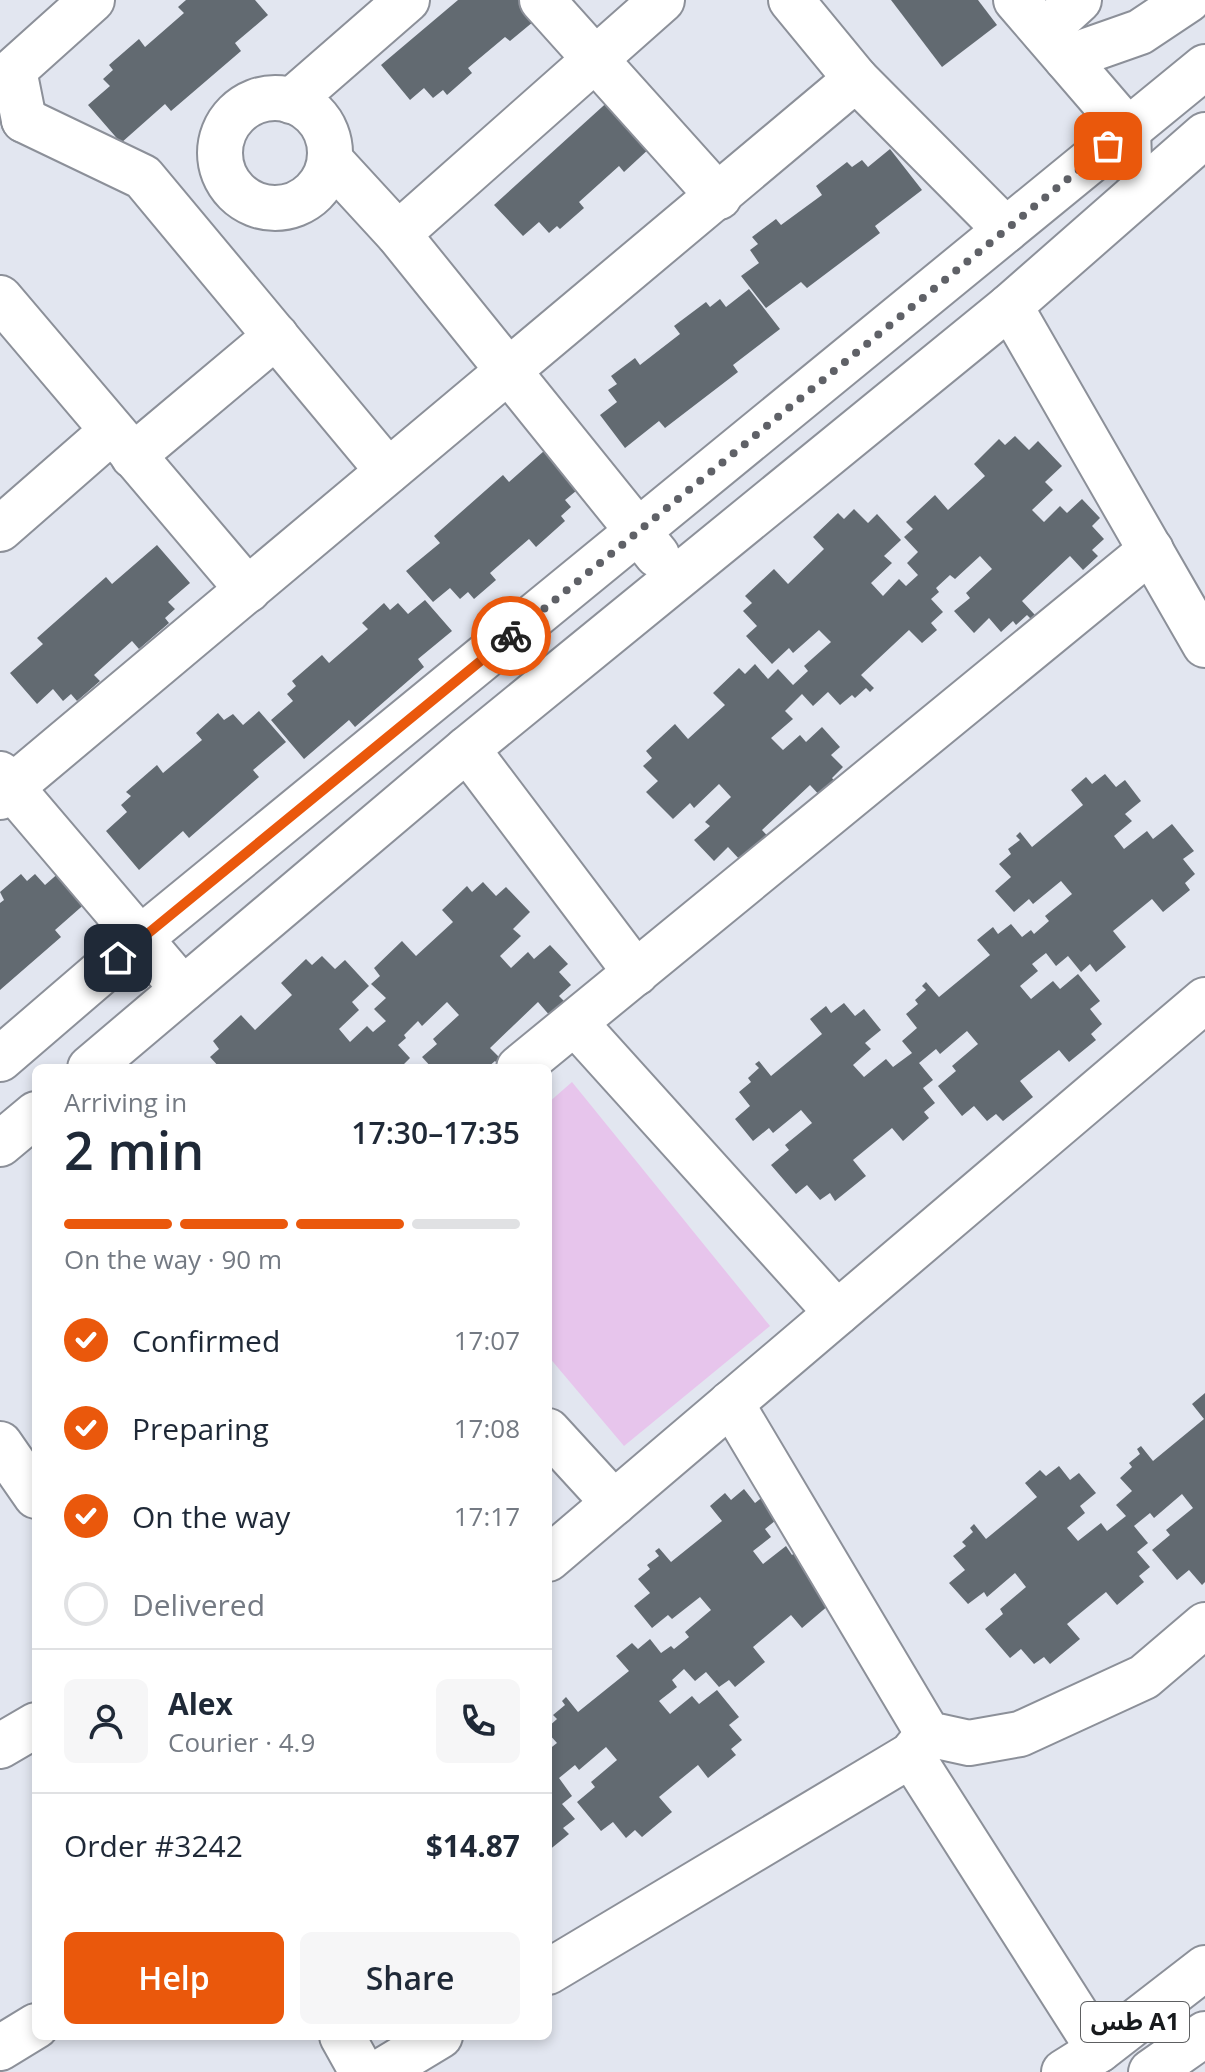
<!DOCTYPE html>
<meta charset="utf-8">
<style>
:root{--surface:#fff;--page:#f6f6f7;--text:#1f2937;--muted:#747a83;--line:#e0e1e3;--accent:#ea580c}
body{margin:0;font-family:"Open Sans","Noto Sans Arabic",sans-serif;background:var(--page);color:var(--text);height:100vh;display:flex;flex-direction:column;font-size:30px;white-space:nowrap}
*{box-sizing:border-box;margin:0}
p{font-size:26px;color:var(--muted)}
.icon{flex:none;width:44px;height:44px;fill:none;stroke:currentColor;stroke-width:2;stroke-linecap:round;stroke-linejoin:round}
.map{position:relative;flex:1;overflow:hidden}
.drawer{position:absolute;left:32px;top:1064px;width:520px;height:976px;display:flex;flex-direction:column;background:var(--surface);border-radius:12px;box-shadow:0 4px 12px #0003}
.drawer>*{flex:none}
.pin{position:absolute;display:grid;place-items:center;width:68px;height:68px;color:#fff;margin:-34px;border-radius:16px;box-shadow:0 4px 12px #0006}
.courier{position:absolute;display:grid;place-items:center;width:80px;height:80px;margin:-40px;border:6px solid #ea580c;border-radius:50%;background:#fff;color:#222;box-shadow:0 2px 10px #0007}
.summary em{font-style:normal;font-weight:600}
.summary div{display:flex;flex-direction:column-reverse}
.summary{display:flex;align-items:center;justify-content:space-between;height:136px;padding:0 32px}
h1{font-size:52px;font-weight:600;line-height:60px}
.bar{display:grid;grid-template-columns:repeat(4,1fr);gap:12px 8px;align-content:center;height:96px;padding:0 32px}
.bar i{height:10px;border-radius:6px;background:var(--line)}
.bar .current{background:var(--accent)}
.bar p{grid-column:span 4}
.line{display:flex;align-items:center;gap:20px;padding:0 32px;border-top:2px solid var(--line)}
.line div{flex:1}
.round{display:grid;place-items:center;flex:none;width:84px;height:84px;border-radius:12px;background:var(--page)}
ol{padding:0 32px;list-style:none}
li{display:flex;align-items:center;gap:24px;height:88px}
li p{margin-inline-start:auto}
li .icon{padding:8px;border-radius:50%;background:var(--accent);color:#fff;stroke-width:4}
li:last-child{color:var(--muted)}
li i{width:44px;height:44px;border:4px solid var(--line);border-radius:50%}
.primary-button{display:flex;gap:16px;margin-top:auto;padding:16px 32px}
.primary-button a{flex:1;height:92px;border-radius:12px;background:var(--accent);color:#fff;font-size:32px;font-weight:600;line-height:92px;text-align:center}
.primary-button a+a{background:var(--page);color:var(--text)}
.map>svg:first-child{display:block}
.green{fill:#e7c5ec}
.building{fill:#626a71}
.lines{fill:none;stroke-linecap:round;stroke-linejoin:round}
.minor-casing{stroke:#8c9099;stroke-width:48}
.highway-casing{stroke:#8c9099;stroke-width:48}
.minor{stroke:#fff;stroke-width:44}
.highway{stroke:#fff;stroke-width:44}
.done{stroke:#5f6167;stroke-width:8;stroke-dasharray:0 14.4}
.route{stroke:#ea580c;stroke-width:10}
.labels{text-anchor:middle;stroke-width:8;stroke-linejoin:round;paint-order:stroke}
.shield{fill:#fff;stroke:#5d5f61;stroke-width:2}
.shield-label{font-size:24px;font-weight:bold;fill:#181a1d}
</style>
<div class="map">
<svg width="1205" height="2072" viewBox="0 0 1205 2072">
<rect width="100%" height="100%" fill="#e2e6f0"/>
<polygon class="green" points="572,1082 770,1326 624,1446 548,1356 548,1103"/>
<g class="building">
<polygon points="186,0 255,0 268,15 235,43 241,51 171,111 165,104 121,143 88,105 110,86 103,79 113,70 109,65 139,39 145,47 184,13 178,7"/>
<polygon points="458,0 537,0 539,17 510,41 505,37 468,68 472,73 447,95 443,90 433,98 424,88 410,100 381,65"/>
<polygon points="891,0 978,0 997,25 942,67"/>
<polygon points="634,78 651,147 624,172 619,166 579,202 584,208 560,229 557,226 549,233 539,222 523,236 494,205"/>
<polygon points="890,149 922,190 875,226 880,233 807,288 801,282 766,308 741,276 759,263 750,250 758,244 752,237 776,219 781,225 822,195 816,186 847,162 852,167 862,160 868,167"/>
<polygon points="749,289 780,329 733,365 738,372 665,428 659,421 625,448 600,415 617,402 608,390 617,384 611,376 635,358 640,365 680,334 674,326 706,302 710,307 720,299 726,307"/>
<polygon points="1015,436 1029,450 1038,441 1062,466 1045,482 1053,490 1032,510 1044,522 1060,506 1067,513 1082,499 1100,518 1092,526 1104,539 1092,550 1098,556 1083,570 1070,556 1022,601 1035,615 1031,619 1027,615 1016,625 1013,621 1001,632 989,618 974,633 954,611 970,598 966,593 992,569 980,556 955,579 950,575 936,588 939,592 931,599 943,612 931,623 937,630 922,643 909,630 861,675 874,688 870,692 866,688 855,698 852,695 840,705 828,692 813,706 802,694 785,711 793,719 771,738 783,750 800,735 806,742 822,727 840,747 831,755 843,767 832,778 838,785 823,799 810,785 762,830 775,844 741,861 728,847 714,861 694,840 710,826 705,822 731,797 719,784 694,808 690,803 673,819 646,792 658,781 643,766 652,758 646,751 675,724 688,739 725,705 713,693 739,668 745,674 755,664 768,679 778,669 793,685 808,671 804,666 831,642 819,630 793,653 789,648 772,664 746,636 757,626 743,611 752,603 745,596 774,569 788,584 824,549 813,537 838,513 844,519 854,509 868,523 877,514 901,540 884,556 892,563 871,583 883,596 899,579 906,586 918,575 907,563 918,552 904,537 913,529 906,522 935,495 948,510 985,476 974,464 999,439 1005,445"/>
<polygon points="553,443 587,482 565,500 571,507 561,516 565,521 536,547 529,539 490,573 496,580 474,599 468,592 460,599 450,588 433,602 406,571 440,543 434,536 503,475 509,482"/>
<polygon points="157,545 190,583 168,602 175,609 165,618 169,623 139,649 132,641 94,675 100,681 77,701 71,694 63,701 53,689 37,704 10,673 43,644 37,638 106,577 112,584"/>
<polygon points="425,600 452,631 418,659 424,667 355,727 349,720 304,759 271,720 293,701 287,694 296,686 292,681 322,655 329,663 368,629 362,623 384,603 390,610 398,603 408,614"/>
<polygon points="259,711 286,742 253,770 259,777 189,838 183,831 139,870 106,831 127,812 121,805 131,796 126,792 157,765 163,773 202,740 196,733 218,713 224,720 233,714 243,725"/>
<polygon points="1105,774 1116,787 1125,780 1141,801 1125,814 1132,821 1114,836 1124,849 1147,831 1153,839 1172,824 1194,851 1183,859 1195,874 1185,883 1190,890 1163,912 1152,899 1113,931 1126,947 1096,972 1090,964 1081,972 1068,956 1056,966 1046,953 1032,964 1038,971 1020,986 1031,999 1053,981 1060,989 1078,974 1100,1001 1090,1009 1102,1024 1091,1034 1096,1040 1069,1062 1059,1050 1020,1081 1033,1097 1003,1121 996,1114 987,1121 974,1106 962,1116 938,1086 956,1071 952,1066 978,1044 967,1031 940,1054 936,1049 919,1063 933,1080 923,1088 935,1103 924,1112 929,1118 903,1141 892,1128 853,1160 866,1176 835,1201 830,1193 820,1200 807,1185 796,1194 771,1165 789,1150 785,1145 812,1123 801,1110 773,1133 769,1128 753,1141 735,1119 750,1106 739,1092 751,1082 748,1078 759,1068 755,1064 759,1061 771,1076 822,1034 810,1019 826,1006 831,1013 844,1003 855,1016 864,1009 881,1030 865,1043 871,1049 853,1065 864,1077 886,1059 893,1067 912,1053 902,1041 917,1028 906,1014 918,1004 915,1000 926,990 922,986 926,982 939,997 990,955 977,940 993,927 998,934 1011,924 1022,937 1031,930 1034,934 1049,921 1045,916 1072,894 1061,881 1033,904 1029,899 1014,912 995,891 1011,877 999,864 1011,854 1008,849 1020,840 1016,836 1020,832 1032,847 1083,805 1071,790 1086,777 1092,784"/>
<polygon points="61,871 88,901 55,930 61,937 0,990 0,903 4,900 0,892 21,874 27,881 35,874 45,885"/>
<polygon points="483,882 496,896 506,887 530,912 513,929 521,936 500,956 511,968 528,952 534,959 550,945 568,964 559,972 571,985 559,996 566,1003 551,1017 538,1002 490,1048 503,1061 499,1065 495,1061 487,1068 459,1068 456,1065 453,1068 432,1068 422,1057 437,1044 433,1039 459,1015 447,1002 422,1026 418,1021 404,1035 406,1038 398,1045 410,1058 400,1068 220,1068 210,1057 219,1049 213,1041 241,1015 255,1030 292,995 281,983 306,959 312,965 322,956 335,969 345,960 369,986 352,1002 359,1010 339,1029 350,1042 367,1026 373,1032 386,1021 374,1009 386,998 371,984 380,976 374,968 402,941 416,956 453,922 442,910 467,886 472,892"/>
<polygon points="1205,1393 1205,1582 1202,1585 1189,1570 1177,1580 1152,1550 1170,1535 1166,1530 1193,1508 1182,1494 1154,1518 1150,1513 1134,1526 1148,1543 1137,1552 1150,1567 1139,1576 1144,1582 1117,1605 1106,1592 1067,1624 1080,1639 1050,1664 1044,1657 1034,1664 1021,1649 1010,1658 985,1629 1003,1614 1000,1609 1026,1587 1015,1573 987,1597 984,1592 968,1604 949,1583 965,1570 953,1556 966,1546 962,1542 973,1532 970,1528 974,1524 986,1539 1037,1497 1025,1483 1040,1470 1046,1476 1059,1466 1070,1480 1079,1473 1096,1493 1080,1506 1085,1513 1067,1528 1078,1541 1101,1523 1107,1531 1126,1516 1116,1505 1132,1491 1120,1478 1132,1467 1129,1463 1140,1454 1137,1449 1141,1446 1153,1461 1204,1419 1192,1404"/>
<polygon points="744,1489 755,1503 764,1496 781,1516 765,1529 771,1537 753,1551 763,1564 786,1546 792,1555 811,1540 829,1605 802,1628 791,1615 753,1647 765,1662 735,1687 729,1680 719,1687 706,1672 695,1681 684,1669 672,1680 677,1687 659,1701 670,1714 692,1696 699,1704 717,1690 739,1717 729,1725 742,1740 731,1749 736,1755 708,1778 698,1765 659,1797 672,1812 642,1837 635,1830 626,1838 613,1822 601,1831 577,1802 595,1787 591,1782 617,1760 606,1747 579,1770 575,1765 559,1778 572,1796 562,1804 575,1819 563,1828 569,1834 548,1851 548,1770 551,1768 548,1765 548,1750 557,1743 548,1733 548,1727 557,1719 553,1715 565,1705 562,1701 566,1697 578,1712 629,1671 616,1656 632,1643 638,1649 650,1639 661,1653 671,1646 674,1649 689,1637 685,1632 711,1610 700,1597 672,1619 668,1615 652,1628 634,1606 650,1593 638,1579 650,1569 647,1565 659,1556 655,1551 659,1548 671,1562 722,1521 710,1506 725,1493 731,1500"/>
</g>
<g class="lines">
<g class="minor-casing">
<g id="minor">
<polyline points="542,0 719,197"/>
<polyline points="791,0 856,79"/>
<polyline points="1016,0 1128,130 1129,160"/>
<polyline points="1044,32 1079,0"/>
<polyline points="1066,58 1140,32 1188,0"/>
<circle cx="275" cy="153" r="55"/>
<polyline points="291,101 407,0"/>
<polyline points="24,120 143,177 388,471"/>
<polyline points="24,120 14,70 92,0"/>
<polyline points="330,160 398,234 657,555"/>
<polyline points="398,234 662,0"/>
<polyline points="0,298 248,590"/>
<polyline points="1010,306 1205,645"/>
<polyline points="133,456 276,336"/>
<polyline points="0,529 112,431"/>
<polyline points="467,749 636,973"/>
<polyline points="0,774 183,989"/>
<polyline points="0,797 856,79 1006,230"/>
<polyline points="575,1023 837,1313"/>
<polyline points="0,1059 142,937 1205,67"/>
<polyline points="90,1068 467,749 1010,306 1205,135"/>
<polyline points="519,1068 1151,550"/>
<polyline points="0,1144 36,1114"/>
<polyline points="731,1403 928,1734 969,1743 1020,1734 1144,1677 1205,1625"/>
<polyline points="548,1431 614,1503"/>
<polyline points="0,1444 36,1496"/>
<polyline points="548,1559 1205,1000"/>
<polyline points="0,1746 36,1725"/>
<polyline points="911,1755 1099,2050"/>
<polyline points="548,1972 911,1755 928,1734"/>
<polyline points="342,2036 362,2072"/>
<polyline points="0,2048 36,2026"/>
<polyline points="380,2072 440,2036"/>
</g>
</g>
<g class="highway-casing">
<g id="highway">
<polyline points="1064,2072 1099,2050 1205,1968"/>
<polyline points="1151,2072 1205,2034"/>
</g>
</g>
<use href="#minor" class="minor"/>
<use href="#highway" class="highway"/>
</g>
<g class="lines">
<polyline class="done" points="511,636 1108,146"/>
<polyline class="route" points="118,958 511,636"/>
</g>
<g class="labels">
<rect class="shield" x="1081" y="2002" width="108" height="40" rx="6"/>
<g class="shield-label">
<text x="1135" y="2030">طس A1</text>
</g>
</g>
</svg>
<div class="pin" style="left:1108px;top:146px;background:#ea580c"><svg class="icon" aria-label="bag" viewBox="0 0 24 24"><path d="M5 8h14l-1 12H6zM9 8a3 3 0 0 1 6 0"/></svg></div>
<div class="pin" style="left:118px;top:958px;background:#1f2937"><svg class="icon" aria-label="home" viewBox="0 0 24 24"><path d="M3 11l9-7 9 7M6 9v11h12V9"/></svg></div>
<div class="courier" style="left:511px;top:636px"><svg class="icon" aria-label="bike" viewBox="0 0 24 24"><circle cx="6" cy="16" r="4"/><circle cx="18" cy="16" r="4"/><path d="M6 16l4-8h5l3 8M10 8l3 8H6M13 5h3"/></svg></div>
<section class="drawer">
<div class="summary"><div><h1>2 min</h1><p>Arriving in</p></div><em>17:30–17:35</em></div>
<div class="bar"><i class="current"></i><i class="current"></i><i class="current"></i><i></i><p>On the way · 90 m</p></div>
<ol>
<li><svg class="icon" aria-label="check" viewBox="0 0 24 24"><path d="M5 12l5 5 9-10"/></svg>Confirmed<p>17:07</p></li>
<li><svg class="icon" aria-label="check" viewBox="0 0 24 24"><path d="M5 12l5 5 9-10"/></svg>Preparing<p>17:08</p></li>
<li><svg class="icon" aria-label="check" viewBox="0 0 24 24"><path d="M5 12l5 5 9-10"/></svg>On the way<p>17:17</p></li>
<li><i></i>Delivered</li>
</ol>
<div class="line" style="height:144px"><a class="round"><svg class="icon" aria-label="person" viewBox="0 0 24 24"><circle cx="12" cy="8" r="4"/><path d="M4 21q1-7 8-7t8 7"/></svg></a><div><b>Alex</b><p>Courier · 4.9</p></div><a class="round"><svg class="icon" aria-label="phone" viewBox="0 0 24 24"><path d="M5 4h4l2 5-3 2q2 4 5 5l2-3 5 2v4C11 20 4 13 5 4z"/></svg></a></div>
<div class="line" style="height:104px"><div>Order #3242</div><b>$14.87</b></div>
<div class="primary-button"><a>Help</a><a>Share</a></div>
</section>
</div>
